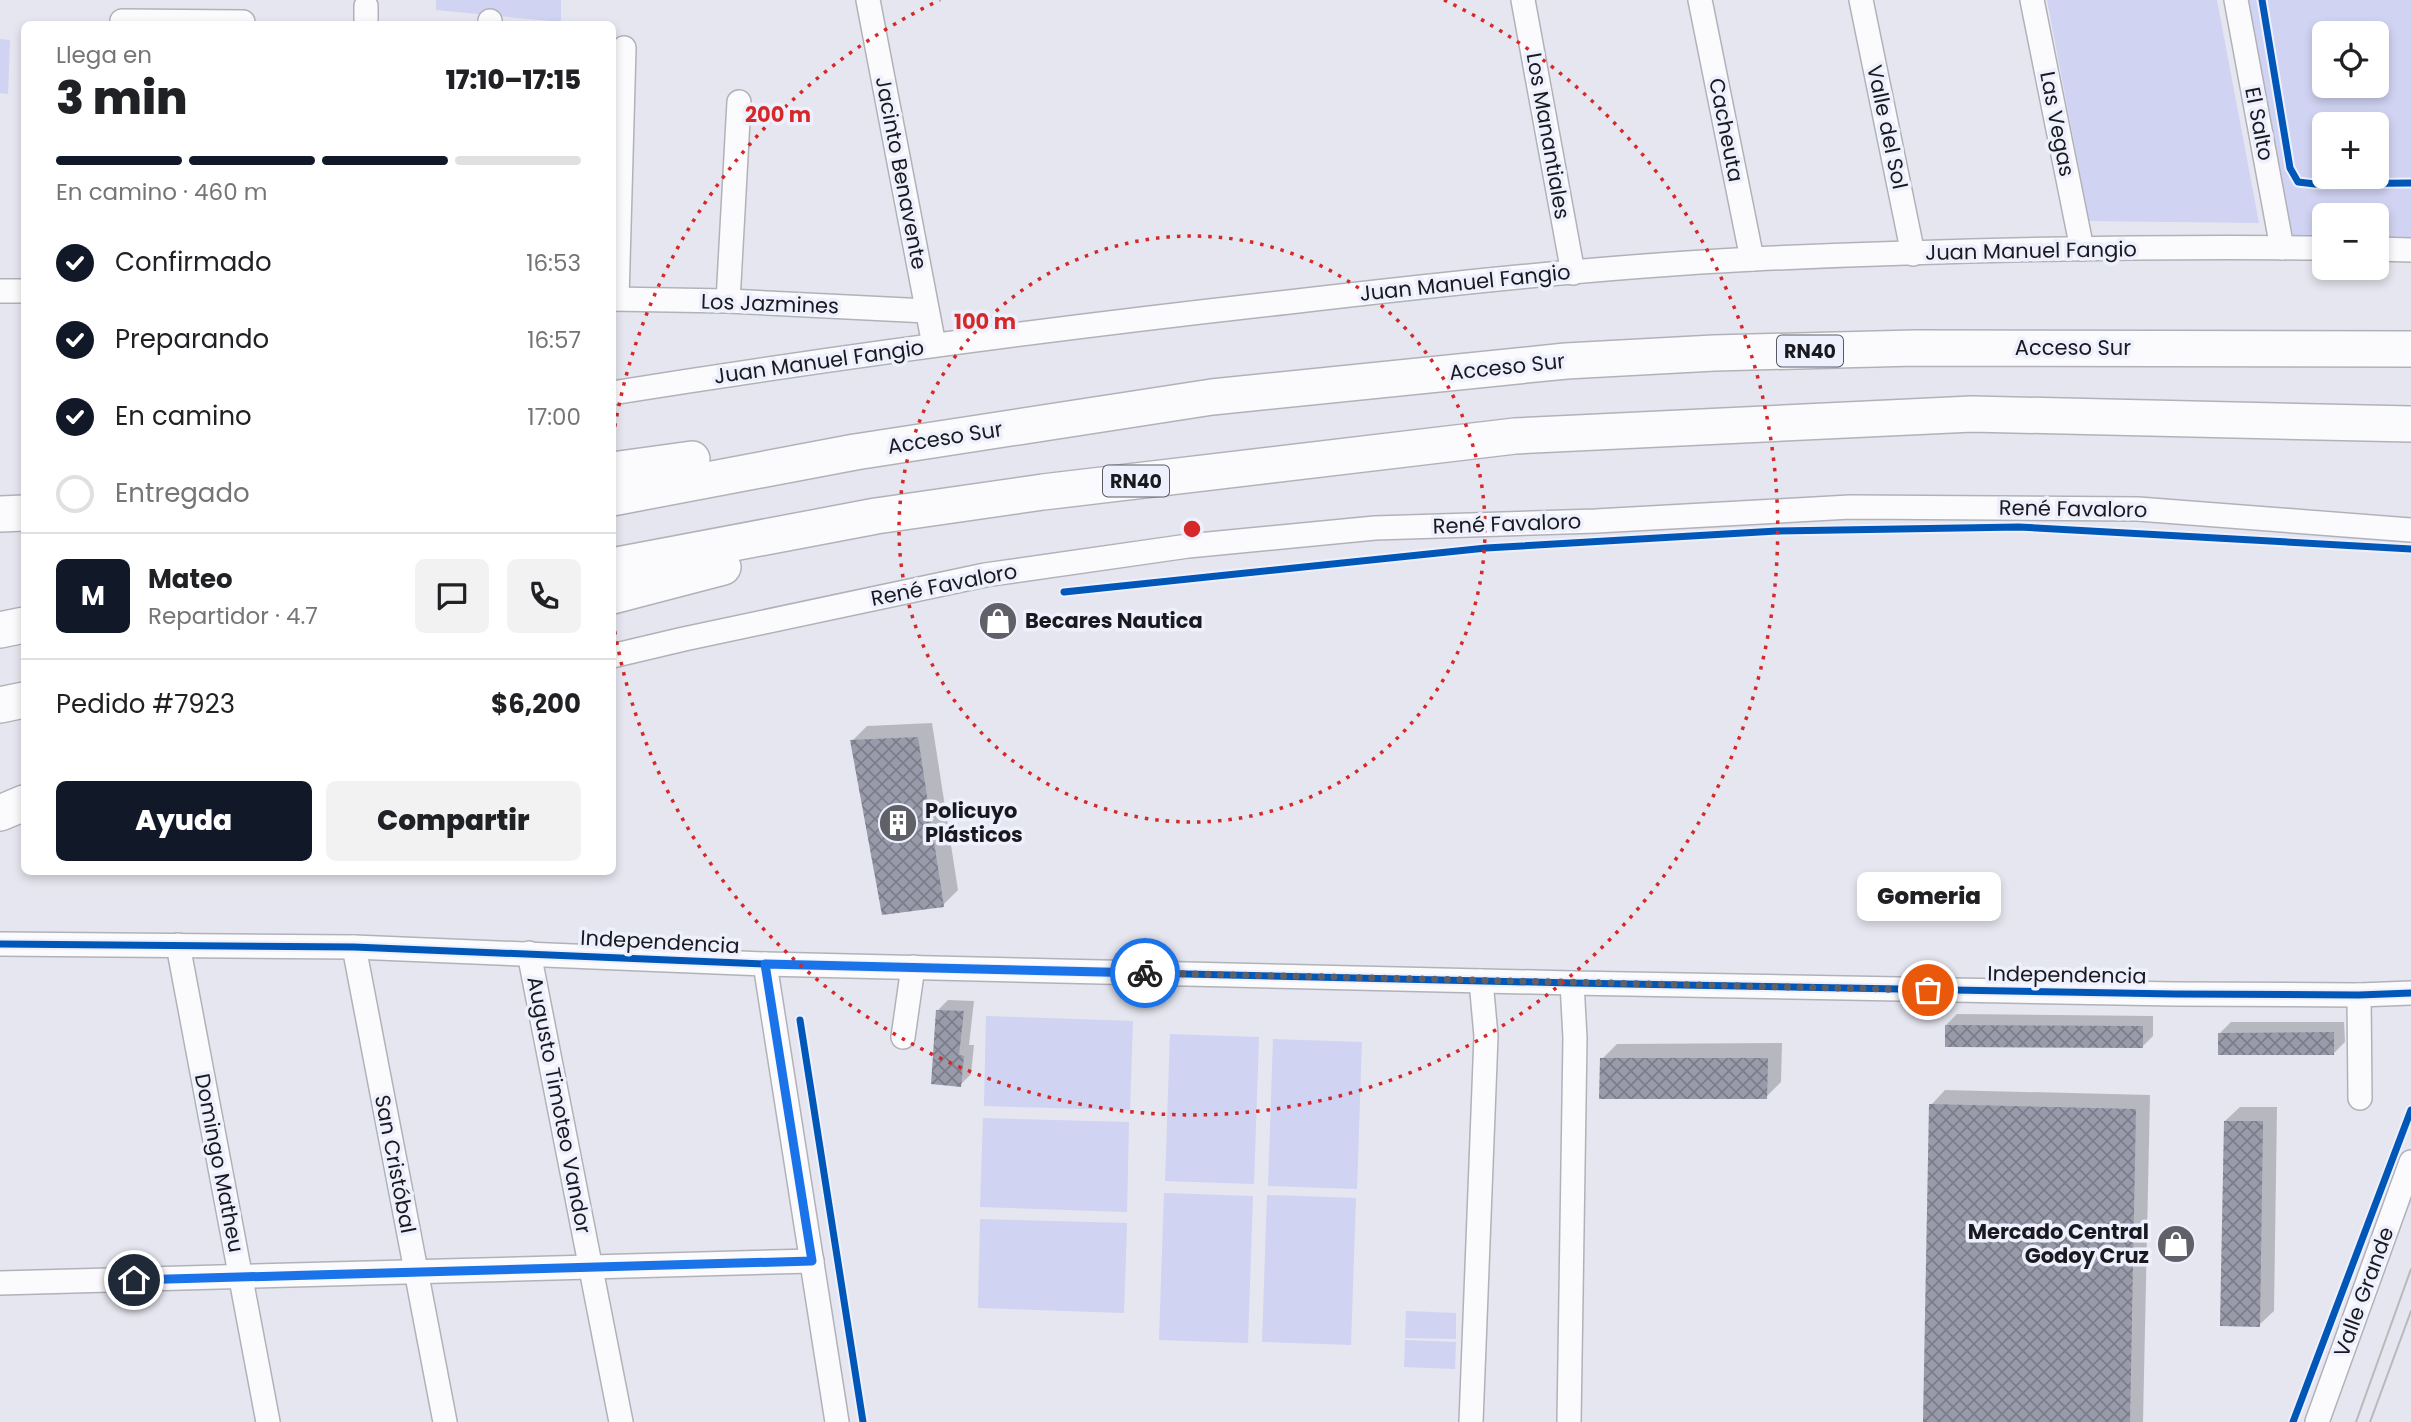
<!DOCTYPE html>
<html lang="es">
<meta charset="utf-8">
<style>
:root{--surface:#fff;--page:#f2f2f2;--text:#202124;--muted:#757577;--line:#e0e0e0;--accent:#111827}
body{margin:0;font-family:Poppins,sans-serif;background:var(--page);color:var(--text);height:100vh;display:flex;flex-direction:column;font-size:26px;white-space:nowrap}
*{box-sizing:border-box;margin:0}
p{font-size:23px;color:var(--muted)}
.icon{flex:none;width:38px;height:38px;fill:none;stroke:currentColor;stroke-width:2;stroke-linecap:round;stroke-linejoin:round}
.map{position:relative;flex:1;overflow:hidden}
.drawer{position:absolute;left:21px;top:21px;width:595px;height:854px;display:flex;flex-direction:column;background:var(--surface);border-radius:10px;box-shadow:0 4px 10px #0003}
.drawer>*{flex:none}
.fabs{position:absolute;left:2312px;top:21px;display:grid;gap:14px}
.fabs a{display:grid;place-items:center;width:77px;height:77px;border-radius:10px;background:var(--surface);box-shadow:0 4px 10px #0003;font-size:35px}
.pin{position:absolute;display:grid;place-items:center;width:60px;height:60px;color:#fff;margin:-30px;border:4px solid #fff;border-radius:50%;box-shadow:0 2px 7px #0007}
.courier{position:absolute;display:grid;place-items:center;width:70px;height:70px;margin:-35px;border:5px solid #1a73e8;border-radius:50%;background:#fff;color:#222;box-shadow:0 2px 9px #0007}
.bubble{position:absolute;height:49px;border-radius:10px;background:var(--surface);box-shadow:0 4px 10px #0003;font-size:23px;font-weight:800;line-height:49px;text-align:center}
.headline em{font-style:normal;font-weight:800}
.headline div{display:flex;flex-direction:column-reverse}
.headline{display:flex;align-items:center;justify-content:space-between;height:119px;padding:0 35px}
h1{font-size:46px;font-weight:800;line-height:52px}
.bar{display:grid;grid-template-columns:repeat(4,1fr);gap:10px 7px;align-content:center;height:84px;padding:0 35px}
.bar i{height:9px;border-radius:5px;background:var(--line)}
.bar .current{background:var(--accent)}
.bar p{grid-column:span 4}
.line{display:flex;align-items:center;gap:18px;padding:0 35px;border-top:2px solid var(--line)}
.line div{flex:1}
.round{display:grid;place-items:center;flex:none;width:74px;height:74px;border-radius:10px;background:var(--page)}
ol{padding:0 35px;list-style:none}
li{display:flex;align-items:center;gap:21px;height:77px}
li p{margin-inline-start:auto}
li .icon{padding:7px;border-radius:50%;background:var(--accent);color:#fff;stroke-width:4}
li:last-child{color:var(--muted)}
li i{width:38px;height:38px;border:4px solid var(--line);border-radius:50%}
.button{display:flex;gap:14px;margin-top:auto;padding:14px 35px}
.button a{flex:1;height:80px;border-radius:10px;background:var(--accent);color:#fff;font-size:28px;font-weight:800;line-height:80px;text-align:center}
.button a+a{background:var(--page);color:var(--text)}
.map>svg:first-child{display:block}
.park{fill:#d0d3f2;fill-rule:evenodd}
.shadow{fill:#0003}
.building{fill:url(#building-cross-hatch)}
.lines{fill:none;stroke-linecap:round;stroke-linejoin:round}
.minor-casing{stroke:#b1b2b9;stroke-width:26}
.highway-casing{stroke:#b1b2b9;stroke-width:38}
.minor{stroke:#fbfbfd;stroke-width:23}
.highway{stroke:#fbfbfd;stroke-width:35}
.tram{stroke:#b9b9bb;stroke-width:2}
.cycleway-casing{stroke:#eef0fd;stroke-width:11}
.cycleway{stroke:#0057b8;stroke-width:7}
.done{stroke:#606168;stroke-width:7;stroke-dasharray:0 12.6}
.route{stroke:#1a73e8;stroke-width:9}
.ring{fill:none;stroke:#d62828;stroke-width:3.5;stroke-dasharray:3.5 7}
.labels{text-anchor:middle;stroke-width:7;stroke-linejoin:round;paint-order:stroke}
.shield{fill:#eef0fd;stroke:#595a62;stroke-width:2}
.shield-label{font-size:19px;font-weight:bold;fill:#19191f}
.street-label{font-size:21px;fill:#19191f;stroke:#eef0fd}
.poi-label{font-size:21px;font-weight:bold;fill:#19191f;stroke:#eef0fd;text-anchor:start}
.centre{fill:#d62828;stroke:#eef0fd;stroke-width:3.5}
.ring-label{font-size:21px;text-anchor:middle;font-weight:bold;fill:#d62828;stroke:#eef0fd;stroke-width:7;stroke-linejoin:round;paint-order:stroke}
</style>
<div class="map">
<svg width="2411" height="1422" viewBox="0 0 2411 1422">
<defs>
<pattern id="building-cross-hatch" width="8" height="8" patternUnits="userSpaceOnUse" patternTransform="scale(1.75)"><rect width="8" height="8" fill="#999aaa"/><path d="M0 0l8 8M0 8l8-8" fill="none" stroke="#7c7d8a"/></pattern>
</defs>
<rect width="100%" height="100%" fill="#e5e6ef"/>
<g class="park">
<polygon points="436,0 561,0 561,22 436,10"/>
<polygon points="2047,0 2217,0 2259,223 2089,221"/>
<path d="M2236,0H2411V250L2377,249L2376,215H2324V248H2282ZM2324,33H2376V86H2324ZM2324,124H2376V177H2324Z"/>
<polygon points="0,39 10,40 8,94 0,93"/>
<polygon points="986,1016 1133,1021 1130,1110 984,1106"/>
<polygon points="1170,1034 1259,1037 1254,1184 1165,1181"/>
<polygon points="1273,1039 1362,1042 1357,1189 1268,1186"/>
<polygon points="983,1118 1129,1122 1127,1212 980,1207"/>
<polygon points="1164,1193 1253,1196 1248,1343 1159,1340"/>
<polygon points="1267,1195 1356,1198 1351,1345 1262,1342"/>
<polygon points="980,1219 1127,1223 1124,1313 978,1308"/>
<polygon points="1406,1311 1456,1313 1456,1339 1405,1338"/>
<polygon points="1405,1340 1456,1342 1455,1369 1404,1367"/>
</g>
<g class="shadow">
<polygon points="932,723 958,890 943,905 852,741 867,726"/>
<polygon points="948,1000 974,1001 969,1045 974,1045 971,1074 960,1085 937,1011"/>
<polygon points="1957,1014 2153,1016 2153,1036 2142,1047 1946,1025"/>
<polygon points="2231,1022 2344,1022 2345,1042 2334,1053 2220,1033"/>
<polygon points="1782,1043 1781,1082 1766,1097 1602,1059 1617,1044"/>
<polygon points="1945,1090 2150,1095 2143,1422 1924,1422 1931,1105"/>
<polygon points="2240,1107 2277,1107 2274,1311 2259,1325 2225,1121"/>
</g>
<g class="building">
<polygon points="918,737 944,907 882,915 850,740"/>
<polygon points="936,1010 964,1011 959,1055 964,1056 961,1087 931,1084"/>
<polygon points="1945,1025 2143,1026 2143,1048 1945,1047"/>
<polygon points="2334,1032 2334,1055 2218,1055 2218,1033"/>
<polygon points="1600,1058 1768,1058 1767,1099 1599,1099"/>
<polygon points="1929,1104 2136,1109 2130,1422 1923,1422"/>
<polygon points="2224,1121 2263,1121 2260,1327 2220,1326"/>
</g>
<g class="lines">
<g class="minor-casing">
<g id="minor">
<polyline points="868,0 934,345"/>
<polyline points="1523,0 1573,273"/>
<polyline points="1700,0 1752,259"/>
<polyline points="1861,0 1913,254"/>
<polyline points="2032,0 2082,249"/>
<polyline points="2236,0 2282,248"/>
<polyline points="122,24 122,21 243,22 243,24"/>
<polyline points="366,24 366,6"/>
<polyline points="490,24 490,21"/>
<polyline points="2376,249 2411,250"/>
<polyline points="0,291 24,291"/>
<polyline points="612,299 728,301 927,311"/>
<polyline points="617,299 624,48"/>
<polyline points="728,301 739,102"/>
<path d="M612,393C837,357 1063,327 1289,302C1443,284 1598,267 1754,259C1943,250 2134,246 2324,248"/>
<polyline points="612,656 684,639 985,575 1188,546 1375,528 1596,521 1850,507 2138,509 2411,530"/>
<polyline points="0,944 354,947 765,964 1572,983 2175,994 2359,995 2411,993"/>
<polyline points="178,945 268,1422"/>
<polyline points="354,947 445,1422"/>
<polyline points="529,953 621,1422"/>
<polyline points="765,964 837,1422"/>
<polyline points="2359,995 2360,1098"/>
<polyline points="903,1037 913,967"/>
<polyline points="0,1283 812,1261"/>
<polyline points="1471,1422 1486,1036 1481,981"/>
<polyline points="1569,1422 1575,1038 1572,983"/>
<polyline points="2317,1422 2411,1162"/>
</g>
</g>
<g class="highway-casing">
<g id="highway">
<polyline points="612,470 692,459"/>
<polyline points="612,498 855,452 1212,397 1566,361 1714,353 1915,348 2411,349"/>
<polyline points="0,514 24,513"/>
<polyline points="612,566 876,516 1043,492 1515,436 1972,414 2411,424"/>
<polyline points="612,596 723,567"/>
<polyline points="0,630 24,625"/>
<polyline points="0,705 24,700"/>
<polyline points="0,813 24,803"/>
</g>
</g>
<use href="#minor" class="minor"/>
<use href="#highway" class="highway"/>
<g class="tram">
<polyline points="2356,1422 2411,1269"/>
<polyline points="2370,1422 2411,1311"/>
</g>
<g class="cycleway-casing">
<g id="cycleway">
<polyline points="2262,0 2290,168 2298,182 2315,184 2411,183"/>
<polyline points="1064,592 1486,548 1777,531 2019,527 2411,549"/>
<polyline points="0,944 354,947 765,964 1572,983 2175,994 2359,995 2411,993"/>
<polyline points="800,1020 863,1422"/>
<polyline points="2293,1422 2411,1110"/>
</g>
</g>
<use href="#cycleway" class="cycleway"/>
</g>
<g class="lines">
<polyline class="done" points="1145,973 1928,990"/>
<polyline class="route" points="134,1280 812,1261 765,964 1145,973"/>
</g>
<g class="ring">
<circle cx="1192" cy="529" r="293"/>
<path d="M613 437A586 586 0 0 1 940 0M1444 0A586 586 0 1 1 613 621"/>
</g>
<defs>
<g id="shop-disc" transform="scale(2.0125)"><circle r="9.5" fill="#606168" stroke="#eef0fd"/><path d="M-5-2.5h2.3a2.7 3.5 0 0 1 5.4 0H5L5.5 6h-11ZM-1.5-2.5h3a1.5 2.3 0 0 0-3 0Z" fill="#fff"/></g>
<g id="building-disc" transform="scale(2.0125)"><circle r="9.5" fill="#606168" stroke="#eef0fd"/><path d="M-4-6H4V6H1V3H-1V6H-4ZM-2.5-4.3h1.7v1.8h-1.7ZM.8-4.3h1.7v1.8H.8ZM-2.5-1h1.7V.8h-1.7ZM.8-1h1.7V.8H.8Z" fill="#fff"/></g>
</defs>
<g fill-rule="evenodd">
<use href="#shop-disc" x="998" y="621"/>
<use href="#building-disc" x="898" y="823"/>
<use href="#shop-disc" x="2176" y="1244"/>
</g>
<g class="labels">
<g class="shield">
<rect x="1777" y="335.5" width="66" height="31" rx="5"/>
<rect x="1103" y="465.5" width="66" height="31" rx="5"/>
</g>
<g class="shield-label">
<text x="1810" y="358">RN40</text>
<text x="1136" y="488">RN40</text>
</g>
<g class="street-label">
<text transform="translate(2057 124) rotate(79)" y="7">Las Vegas</text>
<text transform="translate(2259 124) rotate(79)" y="7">El Salto</text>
<text transform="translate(1887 127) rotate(78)" y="7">Valle del Sol</text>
<text transform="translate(1726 130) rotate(79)" y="7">Cacheuta</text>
<text transform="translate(1548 136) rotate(80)" y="7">Los Manantiales</text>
<text transform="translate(901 173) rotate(79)" y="7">Jacinto Benavente</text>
<text transform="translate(2031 251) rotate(-1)" y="7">Juan Manuel Fangio</text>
<text transform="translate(1465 283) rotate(-6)" y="7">Juan Manuel Fangio</text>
<text transform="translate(770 304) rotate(2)" y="7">Los Jazmines</text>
<text x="2073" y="355">Acceso Sur</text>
<text transform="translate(819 362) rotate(-8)" y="7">Juan Manuel Fangio</text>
<text transform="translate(1507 367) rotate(-6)" y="7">Acceso Sur</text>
<text transform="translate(945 438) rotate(-9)" y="7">Acceso Sur</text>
<text transform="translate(2073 509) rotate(1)" y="7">René Favaloro</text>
<text transform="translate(1507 524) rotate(-2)" y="7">René Favaloro</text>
<text transform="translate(944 585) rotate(-11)" y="7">René Favaloro</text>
<text transform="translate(660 942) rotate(3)" y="7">Independencia</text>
<text transform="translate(2067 975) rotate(1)" y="7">Independencia</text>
<text transform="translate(559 1105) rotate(79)" y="7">Augusto Timoteo Vandor</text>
<text transform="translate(219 1163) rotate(79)" y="7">Domingo Matheu</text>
<text transform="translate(395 1164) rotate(79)" y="7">San Cristóbal</text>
<text transform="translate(2364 1292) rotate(-70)" y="7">Valle Grande</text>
</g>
<g class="poi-label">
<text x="1025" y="628">Becares Nautica</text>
<text x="925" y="818">Policuyo<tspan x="925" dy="24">Plásticos</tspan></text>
<text x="2149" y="1239" text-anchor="end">Mercado Central<tspan x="2149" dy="24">Godoy Cruz</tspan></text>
</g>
</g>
<circle cx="1192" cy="529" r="10" class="centre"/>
<g class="ring-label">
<text x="778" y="122">200 m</text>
<text x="985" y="329">100 m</text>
</g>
</svg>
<div class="fabs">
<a><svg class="icon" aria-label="locate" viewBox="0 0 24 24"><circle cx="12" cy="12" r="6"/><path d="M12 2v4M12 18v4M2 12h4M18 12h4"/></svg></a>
<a>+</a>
<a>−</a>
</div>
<div class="pin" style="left:1928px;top:990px;background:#ea580c"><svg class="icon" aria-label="bag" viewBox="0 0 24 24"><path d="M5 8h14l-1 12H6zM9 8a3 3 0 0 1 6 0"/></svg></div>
<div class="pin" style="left:134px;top:1280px;background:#1f2937"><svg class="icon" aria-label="home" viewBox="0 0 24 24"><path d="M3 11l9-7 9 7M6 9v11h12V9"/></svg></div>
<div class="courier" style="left:1145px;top:973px"><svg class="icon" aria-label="bike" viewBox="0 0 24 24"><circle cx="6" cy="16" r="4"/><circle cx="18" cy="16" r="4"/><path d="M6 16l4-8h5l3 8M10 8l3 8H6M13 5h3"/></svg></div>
<div class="bubble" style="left:1857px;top:872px;width:144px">Gomeria</div>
<section class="drawer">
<div class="headline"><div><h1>3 min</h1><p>Llega en</p></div><em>17:10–17:15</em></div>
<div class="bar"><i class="current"></i><i class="current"></i><i class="current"></i><i></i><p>En camino · 460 m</p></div>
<ol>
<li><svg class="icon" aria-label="check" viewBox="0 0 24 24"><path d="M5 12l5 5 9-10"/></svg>Confirmado<p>16:53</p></li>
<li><svg class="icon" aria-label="check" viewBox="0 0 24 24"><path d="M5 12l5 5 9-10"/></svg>Preparando<p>16:57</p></li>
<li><svg class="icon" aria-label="check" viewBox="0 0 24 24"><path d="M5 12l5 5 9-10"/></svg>En camino<p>17:00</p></li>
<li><i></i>Entregado</li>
</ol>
<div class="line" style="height:126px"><b class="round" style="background:var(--accent);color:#fff">M</b><div><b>Mateo</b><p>Repartidor · 4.7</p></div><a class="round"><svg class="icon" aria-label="chat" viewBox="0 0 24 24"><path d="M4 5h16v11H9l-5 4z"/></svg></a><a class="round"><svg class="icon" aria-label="phone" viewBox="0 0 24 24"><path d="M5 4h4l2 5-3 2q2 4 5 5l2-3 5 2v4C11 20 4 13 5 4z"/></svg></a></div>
<div class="line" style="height:91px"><div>Pedido #7923</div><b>$6,200</b></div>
<div class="button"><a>Ayuda</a><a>Compartir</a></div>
</section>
</div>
